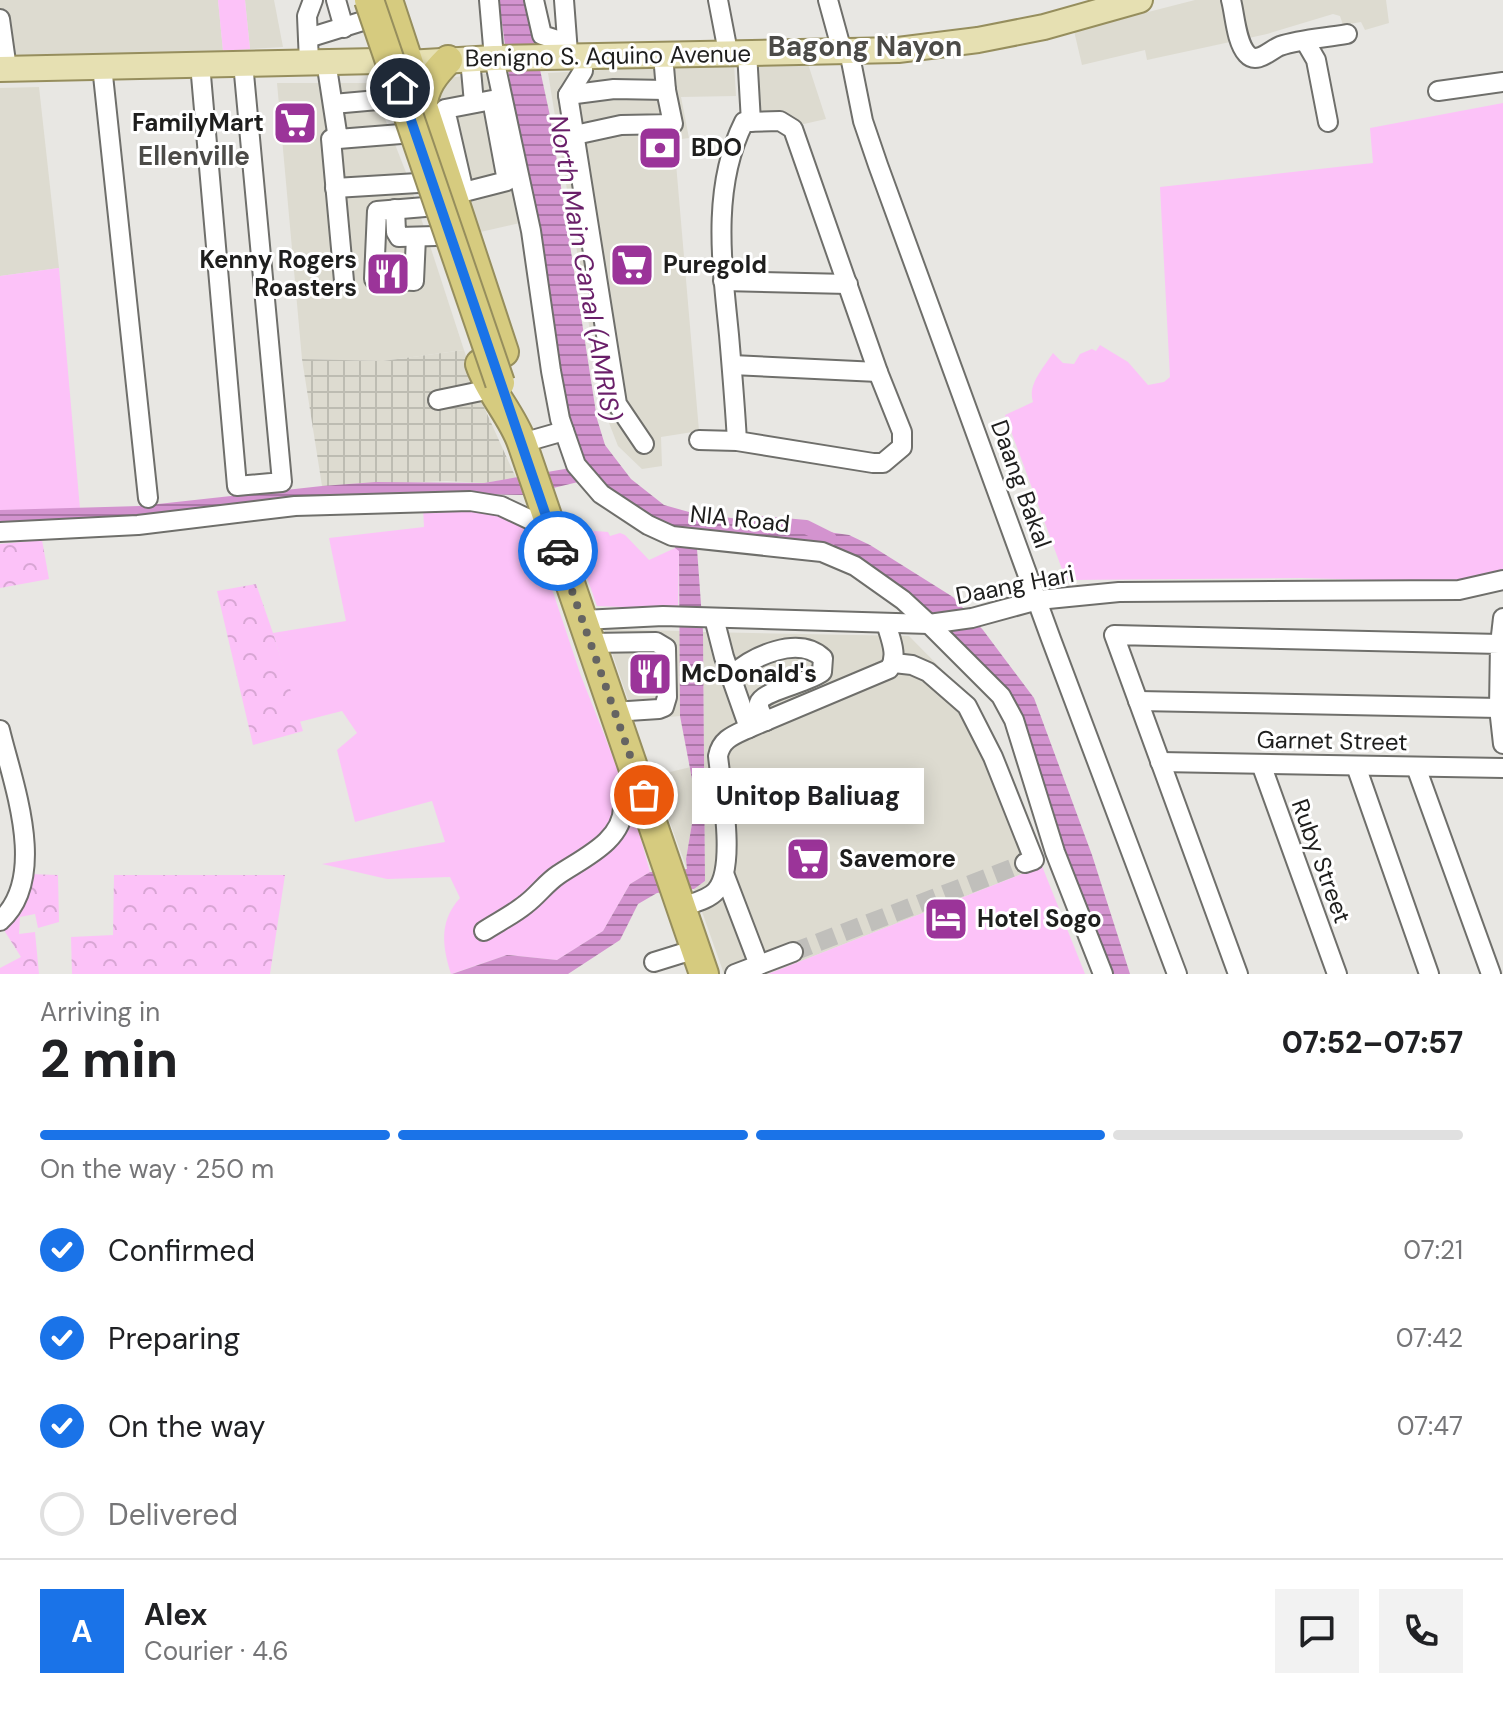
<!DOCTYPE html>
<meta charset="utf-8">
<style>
:root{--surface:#fff;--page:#f2f2f2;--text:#202124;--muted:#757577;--line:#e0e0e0;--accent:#1a73e8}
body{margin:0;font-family:"DM Sans",sans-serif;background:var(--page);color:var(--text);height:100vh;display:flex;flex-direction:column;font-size:30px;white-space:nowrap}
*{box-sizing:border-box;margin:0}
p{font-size:26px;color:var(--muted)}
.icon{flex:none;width:44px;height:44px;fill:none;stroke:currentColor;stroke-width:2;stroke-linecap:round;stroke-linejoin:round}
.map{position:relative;height:974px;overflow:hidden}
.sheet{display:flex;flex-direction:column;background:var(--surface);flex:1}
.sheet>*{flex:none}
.pin{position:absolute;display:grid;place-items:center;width:68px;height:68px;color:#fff;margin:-34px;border:4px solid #fff;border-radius:50%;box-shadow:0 2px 8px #0007}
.courier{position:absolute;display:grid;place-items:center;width:80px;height:80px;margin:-40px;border:6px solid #1a73e8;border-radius:50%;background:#fff;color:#222;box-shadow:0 2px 10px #0007}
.bubble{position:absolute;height:56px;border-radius:0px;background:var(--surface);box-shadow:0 4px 20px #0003;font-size:26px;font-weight:800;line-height:56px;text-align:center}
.overview em{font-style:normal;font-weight:800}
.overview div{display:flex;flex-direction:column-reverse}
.overview{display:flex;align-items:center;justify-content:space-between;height:136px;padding:0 40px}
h1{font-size:52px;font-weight:800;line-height:60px}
.bar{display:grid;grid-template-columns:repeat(4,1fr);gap:12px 8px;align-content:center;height:96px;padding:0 40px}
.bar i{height:10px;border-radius:6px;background:var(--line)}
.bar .selected{background:var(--accent)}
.bar p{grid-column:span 4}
.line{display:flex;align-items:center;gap:20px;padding:0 40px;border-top:2px solid var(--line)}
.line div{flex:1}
.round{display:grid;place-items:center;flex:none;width:84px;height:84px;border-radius:0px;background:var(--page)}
ol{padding:0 40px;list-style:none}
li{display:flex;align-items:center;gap:24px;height:88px}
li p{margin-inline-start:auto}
li .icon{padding:8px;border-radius:50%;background:var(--accent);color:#fff;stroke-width:4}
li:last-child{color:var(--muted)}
li i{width:44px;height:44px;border:4px solid var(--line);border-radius:50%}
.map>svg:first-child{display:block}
.built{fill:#dddbd0}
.industrial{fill:url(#industrial-grid)}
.grass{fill:#fcc2f8}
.forest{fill:url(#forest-crowns)}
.water{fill:url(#water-rules)}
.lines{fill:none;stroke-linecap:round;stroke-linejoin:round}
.canal{stroke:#d393cf;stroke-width:14}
.minor-tunnel{stroke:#c0bfbb;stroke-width:18;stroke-dasharray:18 9;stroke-linecap:butt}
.minor-casing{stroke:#6f6f6b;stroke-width:22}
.major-casing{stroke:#968e5d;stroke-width:28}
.highway-casing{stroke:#968e5d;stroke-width:32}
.minor{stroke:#fff;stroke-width:18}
.major{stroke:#e6e0b2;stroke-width:24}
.highway{stroke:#d6cb7f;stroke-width:28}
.highway-bridge-casing{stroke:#968e5d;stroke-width:32;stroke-linecap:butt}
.highway-bridge{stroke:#d6cb7f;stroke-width:28}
.done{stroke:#656462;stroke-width:8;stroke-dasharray:0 14.4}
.route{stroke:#1a73e8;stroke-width:10}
.labels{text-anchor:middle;stroke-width:6;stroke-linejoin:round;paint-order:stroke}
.street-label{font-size:24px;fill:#1e1e1d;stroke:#fff}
.poi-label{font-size:24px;font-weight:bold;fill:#1e1e1d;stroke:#fff;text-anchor:start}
.neighbourhood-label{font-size:26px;font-weight:bold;fill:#4c4b48;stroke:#fff}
.water-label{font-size:26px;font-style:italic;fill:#6a1f69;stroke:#fff}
.quarter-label{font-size:28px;font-weight:bold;fill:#4c4b48;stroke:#fff}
</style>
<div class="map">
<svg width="1503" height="974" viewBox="0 0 1503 974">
<defs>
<pattern id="industrial-grid" width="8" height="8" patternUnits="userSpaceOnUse" patternTransform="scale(2)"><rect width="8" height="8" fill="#dddbd0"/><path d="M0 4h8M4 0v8" fill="none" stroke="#bdbcb2"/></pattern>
<pattern id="forest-crowns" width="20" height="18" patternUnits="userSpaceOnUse" patternTransform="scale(2)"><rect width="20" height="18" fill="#fcc2f8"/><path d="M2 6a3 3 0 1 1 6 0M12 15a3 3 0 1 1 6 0" fill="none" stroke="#d8a6d4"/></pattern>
<pattern id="water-rules" width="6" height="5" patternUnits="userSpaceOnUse" patternTransform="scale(2)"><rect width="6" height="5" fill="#d393cf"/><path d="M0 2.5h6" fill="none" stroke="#ab77a7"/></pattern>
</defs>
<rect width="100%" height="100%" fill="#e8e7e3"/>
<g class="built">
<polygon points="0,0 218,0 223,51 0,57"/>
<polygon points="245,0 274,0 283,47 250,49"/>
<polygon points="1195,0 1386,0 1389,23 1365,30 1361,22 1343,25 1340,16 1333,14 1267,34 1147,60 1145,50 1082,65 1074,31"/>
<polygon points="734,63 736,96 681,97 689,138 674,140 699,431 661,437 662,466 642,469 618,446 602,405 548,73"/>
<polygon points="808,64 826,119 795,126 756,126 755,66"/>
<polygon points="492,73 520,223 476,233 429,86 446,78"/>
<polygon points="277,83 371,83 407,175 464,350 383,361 302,359"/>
<polygon points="39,87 59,268 0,276 0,88"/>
<polygon points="604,629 680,631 680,716 635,720"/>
<polygon points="703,632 909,636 980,708 1042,866 768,974 724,974 694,889 705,881"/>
<polygon points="691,767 696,800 686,859 687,869 653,776"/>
</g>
<polygon class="industrial" points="464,350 484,407 516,478 484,483 447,481 322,486 302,359 383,361"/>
<g class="grass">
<polygon points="218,0 245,0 250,49 223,51"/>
<path d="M1503,103V571L1450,582L1301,578L1066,580L1005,415L1033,402C1027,385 1044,367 1053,353L1063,363L1074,364L1080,354L1092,349L1096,351L1100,345L1128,362L1148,385L1164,382L1170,377L1160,187L1373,163L1370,128Z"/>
<polygon points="59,268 80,509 0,510 0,276"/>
<path d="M423,507L497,512L533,532L581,676L631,803L650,872L630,884L603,931L557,960L507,955L451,974C442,946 439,921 460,898L450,877L387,879L322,864L445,842L432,801L355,822L337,750L357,733L342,711L299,722L273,633L346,621L329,538L424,527Z"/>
<polygon points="570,529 608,532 610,536 620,533 625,535 649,560 675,548 679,550 678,609 597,606"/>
<polygon points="1042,866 1085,974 768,974"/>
</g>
<g class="forest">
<polygon points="42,540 49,579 0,588 0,544"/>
<polygon points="256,584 273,633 303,731 253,745 217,591"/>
<polygon points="28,874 58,875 59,922 38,928 35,914 20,917 19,934 35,932 39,974 0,974 0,968 21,957 2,927"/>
<polygon points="114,875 285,875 270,974 72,974 71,937 113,935"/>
</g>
<path class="water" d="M499,0H525L550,116L597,419L605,445L631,479L664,505L689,512L849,535L870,545L953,597L983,630L1034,698L1092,855L1130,974H1105L1019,727L869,566L696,535L703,632L705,881L694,889L657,893L638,904L620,940L568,974H452L507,955L557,960L603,931L630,884L650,872L687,869L686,859L696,800L680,716L679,551L675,548L674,529C642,520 620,501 599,477L524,495L473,494L0,527V510L140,506L322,486L376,482L484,483L588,465L571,440L515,121Z"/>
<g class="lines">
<polyline class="canal" points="750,522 806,527 830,539"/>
<polyline class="minor-tunnel" points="793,952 1025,863"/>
<g class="minor-casing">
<g id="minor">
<polyline points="336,0 344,28"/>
<polyline points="489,0 494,58 531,231 551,371 560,419 576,465 601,494 648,525 672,536 822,552 855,566 903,600 929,624 1001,696 1014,720 1055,852 1103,974"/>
<polyline points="534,0 542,35 567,43"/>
<polyline points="564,0 568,53"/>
<polyline points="718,0 728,52"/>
<polyline points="828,0 842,51"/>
<path d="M1231,0C1235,15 1236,42 1247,54C1257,65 1270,50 1280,46C1301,39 1325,38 1347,34"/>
<polyline points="0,19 7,69"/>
<polyline points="308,38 363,21"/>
<polyline points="1305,41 1316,60 1328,122"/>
<polyline points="849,51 863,121 878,165 1051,639 1177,974"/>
<polyline points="747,52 751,122"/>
<polyline points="583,56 583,71 568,95 617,404 644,444"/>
<polyline points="470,59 474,103"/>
<polyline points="326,61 338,139 401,134"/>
<polyline points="309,62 307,16 313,0"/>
<polyline points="200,64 237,486 282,482 243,63"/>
<polyline points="102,66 148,498"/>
<polyline points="1438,91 1503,82"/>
<polyline points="568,95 614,89 666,90"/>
<polygon points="492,100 507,181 464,192 445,109"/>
<polyline points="333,104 389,99"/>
<polyline points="575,135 621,125 673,124 666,90 663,55"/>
<polyline points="338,139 331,139 344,281"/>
<polyline points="335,188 418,183"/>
<polyline points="395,209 396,232 399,237 436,236"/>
<polyline points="416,237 414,281 374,279 377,211 425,207"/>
<polyline points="723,281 848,284"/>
<polyline points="732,365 878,372"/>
<polyline points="438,400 491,389"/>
<path d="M699,440L737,441L873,463H883L902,447V432L878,372L793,129L780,121L744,122C711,188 722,264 729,335C732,370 735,406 737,441"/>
<polyline points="522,443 564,431"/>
<polyline points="0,532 138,525 295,506 470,501 501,506 550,529"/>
<polyline points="714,618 724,657 749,728"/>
<polyline points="583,620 663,616 929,624 972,618 1038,600 1119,592 1459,590 1503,580"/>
<polyline points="590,643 656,642 666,648 667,697 664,707 659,709 613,712"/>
<polyline points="1500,644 1503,618"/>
<polyline points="894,663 912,665 928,672 967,706 993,757 1034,860 1025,863"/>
<path d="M732,675C753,656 798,635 823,658L822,672C808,683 762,691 759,703C758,710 763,716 766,721"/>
<polyline points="1138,701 1499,708"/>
<path d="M0,730C13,784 49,877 0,921"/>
<polyline points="1160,762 1503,768"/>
<polyline points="1261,764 1337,974"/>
<polyline points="1356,766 1429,974"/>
<polyline points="1416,767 1491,974"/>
<polyline points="725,876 759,965"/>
<path d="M682,907C692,903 708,900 716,891C737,867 721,787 718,756C721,739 734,735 749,728L889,669C899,656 890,638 886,623"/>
<path d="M484,931C498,922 514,914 526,904C538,895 546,883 558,875C583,858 623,841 623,807"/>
<polyline points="654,962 696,949"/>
<polyline points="735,974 793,952"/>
<polyline points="1238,974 1114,635 1500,644 1499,708 1503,744"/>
</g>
</g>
<g class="major-casing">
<g id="major">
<polyline points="407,63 494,58 898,50 978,40 1044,27 1140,0"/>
<polyline points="0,69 378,61"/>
</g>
</g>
<g class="highway-casing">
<g id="highway">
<polyline points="388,0 504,352"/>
<path d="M422,107C425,86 433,75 448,60"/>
<path d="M480,364C490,393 512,415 522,443L704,974"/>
</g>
</g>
<use href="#minor" class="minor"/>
<use href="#major" class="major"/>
<use href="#highway" class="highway"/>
<g class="highway-bridge-casing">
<polyline id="highway-bridge" points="369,0 500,383"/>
</g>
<use href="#highway-bridge" class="highway-bridge"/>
</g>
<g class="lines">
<polyline class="done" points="558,551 644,795"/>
<polyline class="route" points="400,88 558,551"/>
</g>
<defs>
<g id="supermarket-square" transform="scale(2.3)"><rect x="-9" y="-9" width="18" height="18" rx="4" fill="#9b3499" stroke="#fff"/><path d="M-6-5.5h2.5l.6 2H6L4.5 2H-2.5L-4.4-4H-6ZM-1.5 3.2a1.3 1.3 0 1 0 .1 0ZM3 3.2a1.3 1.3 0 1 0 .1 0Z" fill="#fff"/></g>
<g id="bank-square" transform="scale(2.3)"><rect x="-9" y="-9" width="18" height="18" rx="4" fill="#9b3499" stroke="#fff"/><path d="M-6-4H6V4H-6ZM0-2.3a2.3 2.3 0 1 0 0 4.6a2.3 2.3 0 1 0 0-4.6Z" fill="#fff"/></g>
<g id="restaurant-square" transform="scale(2.3)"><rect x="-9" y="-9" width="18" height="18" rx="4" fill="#9b3499" stroke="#fff"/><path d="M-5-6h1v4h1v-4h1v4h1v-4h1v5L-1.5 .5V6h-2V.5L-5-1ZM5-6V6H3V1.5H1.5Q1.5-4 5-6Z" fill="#fff"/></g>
<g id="hotel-square" transform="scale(2.3)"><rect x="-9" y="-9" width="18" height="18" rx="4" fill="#9b3499" stroke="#fff"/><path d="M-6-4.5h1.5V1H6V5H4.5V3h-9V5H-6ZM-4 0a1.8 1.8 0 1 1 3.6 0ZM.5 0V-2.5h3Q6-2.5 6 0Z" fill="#fff"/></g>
</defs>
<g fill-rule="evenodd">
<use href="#supermarket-square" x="295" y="123"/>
<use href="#bank-square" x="660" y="148"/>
<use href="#supermarket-square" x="632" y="265"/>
<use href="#restaurant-square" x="388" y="274"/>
<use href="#restaurant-square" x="650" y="674"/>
<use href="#supermarket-square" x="808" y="859"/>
<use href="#hotel-square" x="946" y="919"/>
</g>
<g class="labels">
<g class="street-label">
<text transform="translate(608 56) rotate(-1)" y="8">Benigno S. Aquino Avenue</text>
<text transform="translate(1021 484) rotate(70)" y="8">Daang Bakal</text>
<text transform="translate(740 519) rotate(6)" y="8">NIA Road</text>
<text transform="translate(1015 585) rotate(-11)" y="8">Daang Hari</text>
<text transform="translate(1332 741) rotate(1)" y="8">Garnet Street</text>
<text transform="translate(1321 861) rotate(70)" y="8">Ruby Street</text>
</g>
<g class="poi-label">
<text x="264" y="131" text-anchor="end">FamilyMart</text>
<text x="691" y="156">BDO</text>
<text x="357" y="268" text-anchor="end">Kenny Rogers<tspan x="357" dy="28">Roasters</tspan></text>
<text x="663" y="273">Puregold</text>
<text x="681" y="682">McDonald's</text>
<text x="839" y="867">Savemore</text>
<text x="977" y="927">Hotel Sogo</text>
</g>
<g class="neighbourhood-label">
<text x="194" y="165">Ellenville</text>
</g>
<g class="water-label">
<text transform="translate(585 268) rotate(80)" y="9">North Main Canal (AMRIS)</text>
</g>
<g class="quarter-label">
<text x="865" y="56">Bagong Nayon</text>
</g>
</g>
</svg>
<div class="pin" style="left:644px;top:795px;background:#ea580c"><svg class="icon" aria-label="bag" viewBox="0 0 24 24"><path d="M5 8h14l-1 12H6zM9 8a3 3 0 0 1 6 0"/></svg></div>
<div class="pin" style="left:400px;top:88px;background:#1f2937"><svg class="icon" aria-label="home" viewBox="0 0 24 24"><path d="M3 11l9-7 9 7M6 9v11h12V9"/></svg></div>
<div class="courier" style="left:558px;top:551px"><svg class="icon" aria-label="car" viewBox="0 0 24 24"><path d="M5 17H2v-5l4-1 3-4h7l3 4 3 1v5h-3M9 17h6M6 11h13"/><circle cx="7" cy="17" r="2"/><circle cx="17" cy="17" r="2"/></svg></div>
<div class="bubble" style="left:692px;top:768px;width:232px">Unitop Baliuag</div>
</div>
<section class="sheet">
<div class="overview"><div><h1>2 min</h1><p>Arriving in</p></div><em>07:52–07:57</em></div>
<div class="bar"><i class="selected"></i><i class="selected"></i><i class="selected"></i><i></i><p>On the way · 250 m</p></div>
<ol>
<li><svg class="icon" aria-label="check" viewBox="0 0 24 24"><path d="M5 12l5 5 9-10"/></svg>Confirmed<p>07:21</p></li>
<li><svg class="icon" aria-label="check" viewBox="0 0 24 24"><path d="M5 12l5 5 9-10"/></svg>Preparing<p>07:42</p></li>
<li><svg class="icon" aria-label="check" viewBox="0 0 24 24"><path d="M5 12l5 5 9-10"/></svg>On the way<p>07:47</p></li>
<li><i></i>Delivered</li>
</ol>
<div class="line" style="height:144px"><b class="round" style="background:var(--accent);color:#fff">A</b><div><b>Alex</b><p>Courier · 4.6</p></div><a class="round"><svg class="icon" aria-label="chat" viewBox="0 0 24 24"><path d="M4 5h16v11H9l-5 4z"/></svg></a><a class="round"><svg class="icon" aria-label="phone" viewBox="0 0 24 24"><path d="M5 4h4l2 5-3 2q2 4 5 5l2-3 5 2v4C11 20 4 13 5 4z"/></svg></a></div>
</section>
